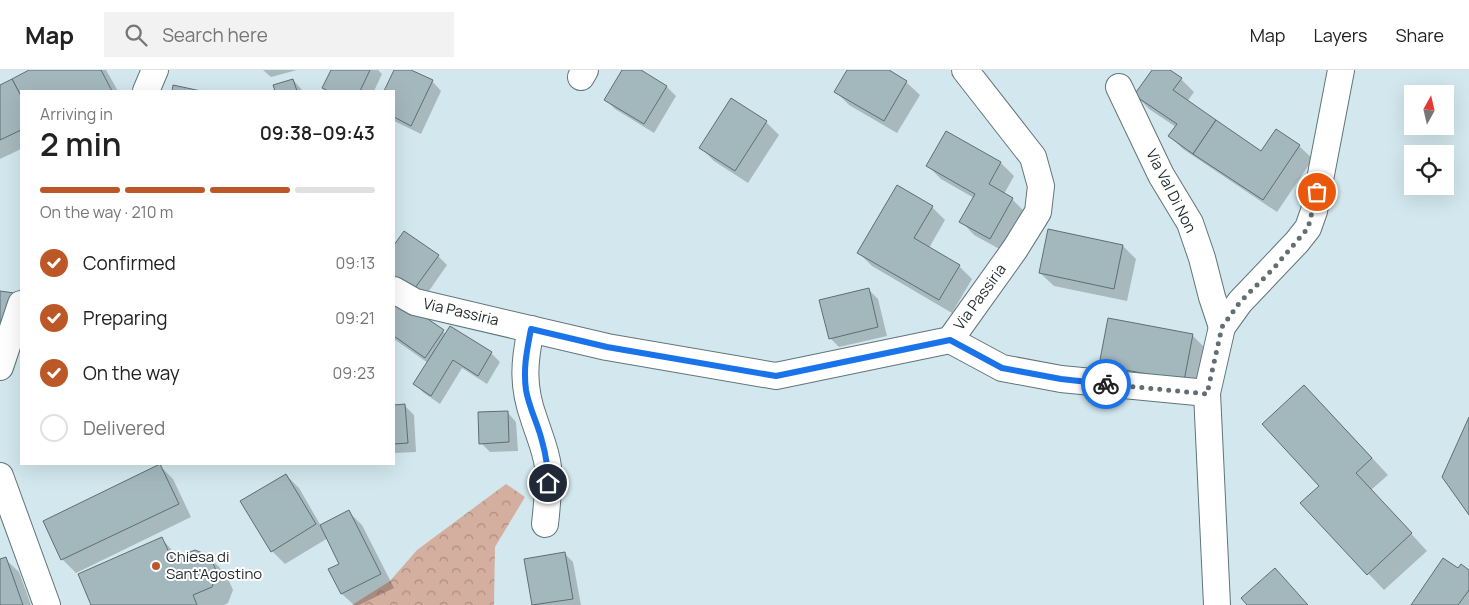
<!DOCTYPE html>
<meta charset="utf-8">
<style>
:root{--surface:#fff;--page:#f2f2f2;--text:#222;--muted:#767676;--line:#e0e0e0;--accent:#bc5727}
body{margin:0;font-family:Manrope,sans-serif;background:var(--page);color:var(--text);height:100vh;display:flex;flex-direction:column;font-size:19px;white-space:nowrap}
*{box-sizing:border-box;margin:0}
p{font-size:16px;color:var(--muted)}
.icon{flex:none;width:28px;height:28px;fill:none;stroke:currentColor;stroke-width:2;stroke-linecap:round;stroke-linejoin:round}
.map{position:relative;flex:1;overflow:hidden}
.drawer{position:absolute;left:20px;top:20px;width:375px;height:375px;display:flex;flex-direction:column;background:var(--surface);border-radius:0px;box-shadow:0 5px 20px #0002}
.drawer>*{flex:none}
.needle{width:32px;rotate:8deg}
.tools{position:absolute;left:1404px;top:15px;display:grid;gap:10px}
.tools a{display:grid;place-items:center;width:50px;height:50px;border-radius:0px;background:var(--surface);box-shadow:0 5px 20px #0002;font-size:25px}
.pin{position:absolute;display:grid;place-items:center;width:42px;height:42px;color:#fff;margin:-21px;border:2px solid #fff;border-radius:50%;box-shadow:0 1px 5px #0007}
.courier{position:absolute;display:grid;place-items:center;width:50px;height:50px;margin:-25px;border:4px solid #1a73e8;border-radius:50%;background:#fff;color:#222;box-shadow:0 1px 6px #0007}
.summary em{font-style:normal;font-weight:600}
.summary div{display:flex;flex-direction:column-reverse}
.summary{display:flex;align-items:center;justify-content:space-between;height:85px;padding:0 20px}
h1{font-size:32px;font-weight:600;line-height:38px}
.bar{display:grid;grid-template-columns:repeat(4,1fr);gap:8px 5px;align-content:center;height:60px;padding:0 20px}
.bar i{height:6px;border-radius:4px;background:var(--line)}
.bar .selected{background:var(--accent)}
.bar p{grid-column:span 4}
ol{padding:0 20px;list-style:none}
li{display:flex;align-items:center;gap:15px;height:55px}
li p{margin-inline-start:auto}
li .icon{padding:5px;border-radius:50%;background:var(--accent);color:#fff;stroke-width:4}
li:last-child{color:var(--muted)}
li i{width:28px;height:28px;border:2px solid var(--line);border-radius:50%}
header{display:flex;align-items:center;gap:30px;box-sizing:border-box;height:70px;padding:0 25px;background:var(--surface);border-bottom:1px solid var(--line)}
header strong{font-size:24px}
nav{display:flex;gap:28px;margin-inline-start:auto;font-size:18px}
.search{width:350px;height:45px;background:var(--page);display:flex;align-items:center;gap:12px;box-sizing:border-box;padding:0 18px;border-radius:0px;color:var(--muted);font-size:19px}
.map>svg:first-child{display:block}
.forest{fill:url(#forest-crowns)}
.shadow{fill:#0003}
.building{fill:#a3b8bd;stroke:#5c6f74}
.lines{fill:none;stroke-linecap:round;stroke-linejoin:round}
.street-casing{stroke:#61757a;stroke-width:28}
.street{stroke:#fff;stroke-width:26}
.done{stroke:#626e72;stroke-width:5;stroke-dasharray:0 9}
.route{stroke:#1a73e8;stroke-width:6}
.poi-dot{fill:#bc5727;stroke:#fff;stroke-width:2}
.labels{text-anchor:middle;stroke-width:4;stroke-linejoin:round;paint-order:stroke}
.street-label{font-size:15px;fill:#252d2f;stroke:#fff}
.poi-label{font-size:15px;fill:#252d2f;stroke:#fff;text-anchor:start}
</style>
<header>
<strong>Map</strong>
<div class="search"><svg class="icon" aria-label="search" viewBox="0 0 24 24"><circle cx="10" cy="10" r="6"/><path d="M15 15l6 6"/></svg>Search here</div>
<nav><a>Map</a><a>Layers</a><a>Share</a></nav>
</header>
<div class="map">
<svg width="1469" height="535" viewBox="0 0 1469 535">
<defs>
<pattern id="forest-crowns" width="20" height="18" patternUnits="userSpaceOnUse" patternTransform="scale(1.25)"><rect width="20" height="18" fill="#d4ae9e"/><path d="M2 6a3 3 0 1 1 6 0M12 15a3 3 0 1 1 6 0" fill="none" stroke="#ac8e81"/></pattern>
</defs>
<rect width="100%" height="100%" fill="#d2e8ee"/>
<polygon class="forest" points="506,414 525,427 495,477 494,535 352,535 390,511 417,480"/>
<g class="shadow">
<polygon points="32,0 106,0 118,21 21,21 21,79 0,89 0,16"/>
<polygon points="263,0 297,0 271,7"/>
<polygon points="332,0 378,0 382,4 374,21 327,21 323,18"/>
<polygon points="395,0 408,0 432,11 441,21 421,64 394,51 394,21 385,21"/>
<polygon points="624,0 638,0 667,17 676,26 654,63 615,39 606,30"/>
<polygon points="849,0 886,0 906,12 920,25 897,63 849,35 836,22"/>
<polygon points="1153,0 1168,0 1181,9 1194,22 1187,32 1261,83 1276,61 1299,76 1313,89 1277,142 1183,79 1170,66 1176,57 1149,39 1136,25"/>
<polygon points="293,10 303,21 276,21 274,16"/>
<polygon points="766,52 779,65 748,113 714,91 701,78"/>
<polygon points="946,63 1001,93 1014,106 1004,124 1012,129 1025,142 1003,181 974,165 961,151 974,128 941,109 928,96"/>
<polygon points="932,137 945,150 929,178 959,196 972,209 952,243 872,196 859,183"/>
<polygon points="1049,160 1123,176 1136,189 1127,231 1054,216 1040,203"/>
<polygon points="404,162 438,186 447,195 422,231 394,211 394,178"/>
<polygon points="868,219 878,229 887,266 839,277 830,268"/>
<polygon points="394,228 446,264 450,258 491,283 500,292 487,314 462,298 440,334 424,323 415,314 428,293 394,269"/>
<polygon points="1192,265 1205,278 1197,323 1114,308 1101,294"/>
<polygon points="1321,333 1388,405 1371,420 1427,481 1384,520 1302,433 1320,416"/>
<polygon points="394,336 405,336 414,345 416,382 394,383"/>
<polygon points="507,342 516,352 518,381 490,382 481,373"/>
<polygon points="160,396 173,409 191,447 76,503 62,489 44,451"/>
<polygon points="286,405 299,418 321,456 349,442 362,455 394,518 359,535 354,535 342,524 330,499 341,494 328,468 285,494 272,481"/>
<polygon points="162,469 179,488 209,487 226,504 233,520 228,533 224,535 93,535"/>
<polygon points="564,483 573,492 581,535 533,535 525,490"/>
<polygon points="5,489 19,502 31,535 0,535 0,491"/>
<polygon points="1458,500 1469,501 1469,535 1412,535"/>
</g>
<g class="building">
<polygon points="29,0 101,0 112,21 21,21 21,26 12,9"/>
<polygon points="331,0 370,0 360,21 328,21 322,18"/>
<polygon points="394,0 411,0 433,10 411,56 394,47 394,21 384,21"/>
<polygon points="622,0 641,0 667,16 644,54 604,30"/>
<polygon points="847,0 889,0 907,11 884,51 834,22"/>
<polygon points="1152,0 1170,0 1182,8 1173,20 1216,50 1193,84 1168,66 1177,54 1134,25"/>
<polygon points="12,9 21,26 21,60 0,70 0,15"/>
<polygon points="293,9 297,21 275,21 273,15"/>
<polygon points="173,15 201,21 172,21"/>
<polygon points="731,28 767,51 735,101 699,78"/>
<polygon points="1216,50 1261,81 1276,59 1300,75 1263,130 1193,84"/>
<polygon points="946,61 1001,92 989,114 1013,128 990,169 959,152 975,124 926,96"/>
<polygon points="897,115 933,136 914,168 960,195 939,230 857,183"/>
<polygon points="1048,159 1123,175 1114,219 1039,203"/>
<polygon points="404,161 439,185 412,222 394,209 394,175"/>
<polygon points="869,218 878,257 829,269 819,230"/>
<polygon points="0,221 14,223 0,263"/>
<polygon points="394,226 444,260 425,288 394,266"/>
<polygon points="1108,248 1193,264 1184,311 1099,295"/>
<polygon points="450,256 492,282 478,306 453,290 431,326 413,314"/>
<polygon points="1304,315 1372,388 1356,403 1412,463 1367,505 1300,433 1319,416 1262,354"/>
<polygon points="405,334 408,373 394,374 394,335"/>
<polygon points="508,341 509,372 479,374 478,342"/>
<polygon points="1469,347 1469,445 1442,407"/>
<polygon points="160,394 179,434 61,490 43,451"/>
<polygon points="286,404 316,454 271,482 240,431"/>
<polygon points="349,440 381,504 341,524 328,499 339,494 320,455"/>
<polygon points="162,467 172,489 195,480 210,486 217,503 212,517 193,525 197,535 91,535 78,504"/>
<polygon points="565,482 573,529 532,535 524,489"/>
<polygon points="6,487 23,535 0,535 0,489"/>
<polygon points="1443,488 1458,498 1461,494 1469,500 1469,520 1458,535 1411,535"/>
<polygon points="1275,498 1308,535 1247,535 1241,528"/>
</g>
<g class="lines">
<g class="street-casing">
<g id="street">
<polyline points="581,7 585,0"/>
<polyline points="1119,17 1161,105 1190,153 1202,188 1212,227 1222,257"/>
<polyline points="146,21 155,0"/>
<polyline points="394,220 415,232 607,277 776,306 950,270 1015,179 1038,142 1041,116 1033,87 965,0"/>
<path d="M531,259C524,292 522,316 534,349C539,365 546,380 548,397C549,416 547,436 545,454"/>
<polyline points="950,270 1002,298 1061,309 1207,323"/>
<polyline points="0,297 21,234"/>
<polyline points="0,406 47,535"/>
<polyline points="1217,535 1207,323 1222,257 1240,232 1297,172 1308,158 1314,141 1341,0"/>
</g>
</g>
<use href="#street" class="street"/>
</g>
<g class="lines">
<polyline class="done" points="1106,314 1207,324 1222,257 1240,232 1273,199 1308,158 1317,122"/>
<path class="route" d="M548,413C548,398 546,385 542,371C538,354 529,338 526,320C523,298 527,280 531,259L607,277L776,306L950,270L1002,298L1061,309L1106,314"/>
</g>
<circle class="poi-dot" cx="156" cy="496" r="5"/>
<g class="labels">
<g class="street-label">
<text transform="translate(1171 121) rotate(63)" y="5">Via Val Di Non</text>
<text transform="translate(980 227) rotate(-54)" y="5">Via Passiria</text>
<text transform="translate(461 242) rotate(13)" y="5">Via Passiria</text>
</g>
<g class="poi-label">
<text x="166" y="492">Chiesa di<tspan x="166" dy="17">Sant'Agostino</tspan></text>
</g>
</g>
</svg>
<div class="tools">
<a><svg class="needle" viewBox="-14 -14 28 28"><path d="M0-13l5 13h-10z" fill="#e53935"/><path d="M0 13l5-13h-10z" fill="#767676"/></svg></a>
<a><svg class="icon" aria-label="locate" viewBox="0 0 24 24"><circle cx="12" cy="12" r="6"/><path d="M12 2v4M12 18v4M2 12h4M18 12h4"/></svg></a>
</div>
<div class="pin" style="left:1317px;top:122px;background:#ea580c"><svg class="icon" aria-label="bag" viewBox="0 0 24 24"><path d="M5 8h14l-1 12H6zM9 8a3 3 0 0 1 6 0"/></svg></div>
<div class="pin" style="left:548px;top:413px;background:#1f2937"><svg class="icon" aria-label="home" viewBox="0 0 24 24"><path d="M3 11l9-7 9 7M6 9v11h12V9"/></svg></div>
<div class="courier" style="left:1106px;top:314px"><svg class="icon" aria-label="bike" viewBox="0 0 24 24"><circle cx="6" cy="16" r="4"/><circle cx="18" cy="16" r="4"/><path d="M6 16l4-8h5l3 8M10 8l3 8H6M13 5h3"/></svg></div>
<section class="drawer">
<div class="summary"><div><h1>2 min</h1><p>Arriving in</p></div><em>09:38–09:43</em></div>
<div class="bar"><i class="selected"></i><i class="selected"></i><i class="selected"></i><i></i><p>On the way · 210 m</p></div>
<ol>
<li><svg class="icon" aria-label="check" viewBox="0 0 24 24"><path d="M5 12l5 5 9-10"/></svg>Confirmed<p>09:13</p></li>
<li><svg class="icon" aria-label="check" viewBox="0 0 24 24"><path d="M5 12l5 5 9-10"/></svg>Preparing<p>09:21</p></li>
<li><svg class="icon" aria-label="check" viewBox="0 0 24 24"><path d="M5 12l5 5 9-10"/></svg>On the way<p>09:23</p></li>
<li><i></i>Delivered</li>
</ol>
</section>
</div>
